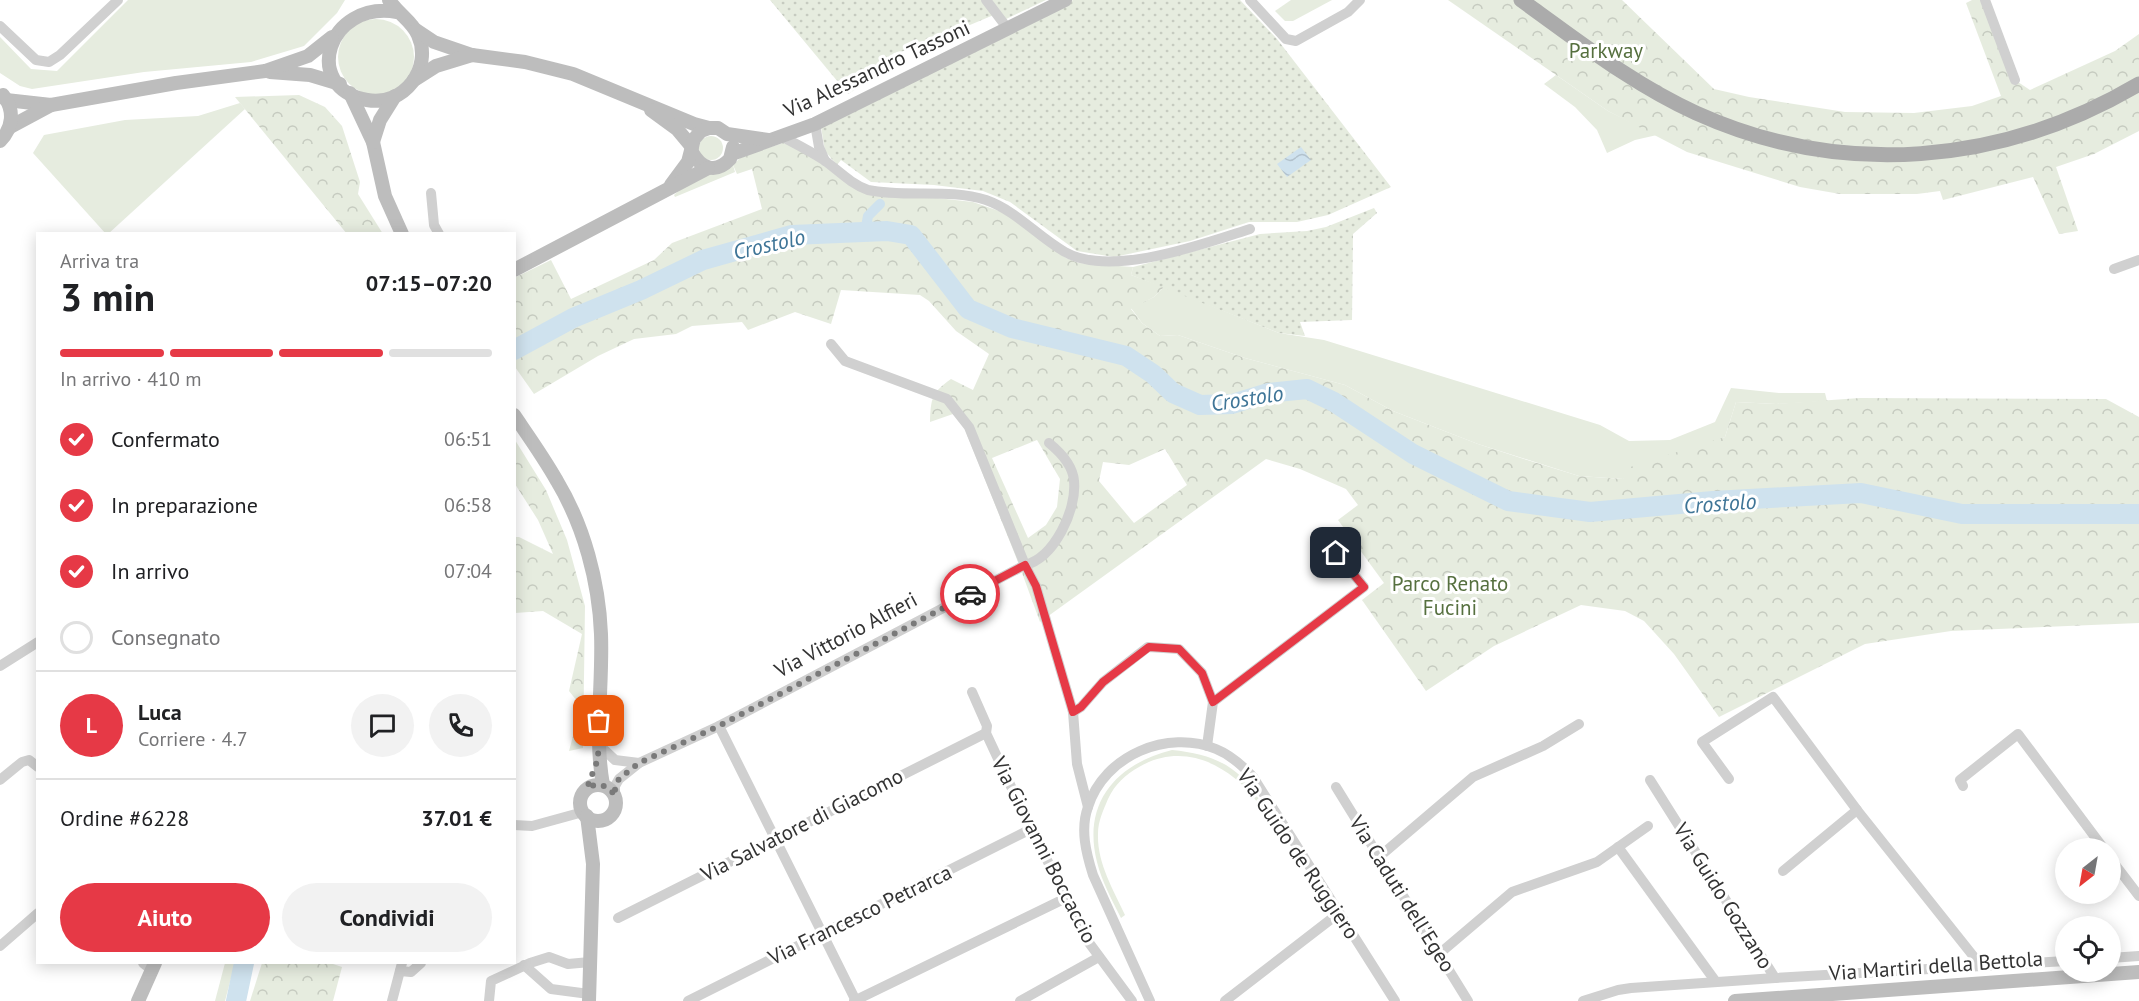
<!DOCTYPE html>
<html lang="it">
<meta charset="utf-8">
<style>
:root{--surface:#fff;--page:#f2f2f2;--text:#202124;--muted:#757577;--line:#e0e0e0;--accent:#e63946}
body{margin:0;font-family:"PT Sans",sans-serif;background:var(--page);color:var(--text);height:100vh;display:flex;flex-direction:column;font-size:22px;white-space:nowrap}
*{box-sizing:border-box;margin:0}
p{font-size:20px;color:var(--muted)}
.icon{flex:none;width:33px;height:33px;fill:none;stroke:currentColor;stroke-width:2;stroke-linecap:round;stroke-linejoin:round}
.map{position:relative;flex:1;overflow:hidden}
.drawer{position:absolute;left:36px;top:232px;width:480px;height:732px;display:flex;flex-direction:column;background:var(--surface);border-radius:0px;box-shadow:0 3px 15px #0003}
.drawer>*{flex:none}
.needle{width:39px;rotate:211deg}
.buttons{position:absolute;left:2055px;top:838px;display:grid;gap:12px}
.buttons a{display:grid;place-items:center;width:66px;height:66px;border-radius:50%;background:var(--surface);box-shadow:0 3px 15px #0003;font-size:30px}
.pin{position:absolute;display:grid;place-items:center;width:51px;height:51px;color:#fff;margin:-26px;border-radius:12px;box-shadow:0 3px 9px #0006}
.courier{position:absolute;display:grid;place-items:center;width:60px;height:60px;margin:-30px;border:4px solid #e63946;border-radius:50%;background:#fff;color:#222;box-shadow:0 2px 8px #0007}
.overview em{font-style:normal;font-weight:600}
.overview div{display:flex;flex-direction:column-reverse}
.overview{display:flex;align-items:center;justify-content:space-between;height:102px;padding:0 24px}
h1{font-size:39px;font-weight:600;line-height:45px}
.bar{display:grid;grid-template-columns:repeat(4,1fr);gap:9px 6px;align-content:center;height:72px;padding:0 24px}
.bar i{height:8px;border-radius:4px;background:var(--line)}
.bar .on{background:var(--accent)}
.bar p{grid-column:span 4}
.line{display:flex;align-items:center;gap:15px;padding:0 24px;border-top:2px solid var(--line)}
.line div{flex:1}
.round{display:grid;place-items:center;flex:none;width:63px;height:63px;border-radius:32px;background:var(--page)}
ol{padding:0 24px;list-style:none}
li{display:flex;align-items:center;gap:18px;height:66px}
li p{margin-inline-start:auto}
li .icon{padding:6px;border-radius:50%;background:var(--accent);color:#fff;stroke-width:4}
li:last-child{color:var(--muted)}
li i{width:33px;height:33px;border:3px solid var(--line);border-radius:50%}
.button{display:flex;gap:12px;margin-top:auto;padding:12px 24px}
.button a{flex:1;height:69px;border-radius:36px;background:var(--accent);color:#fff;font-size:24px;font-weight:600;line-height:69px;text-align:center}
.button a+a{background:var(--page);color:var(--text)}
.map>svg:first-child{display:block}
.grass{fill:#e6ecdf}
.forest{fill:url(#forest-crowns);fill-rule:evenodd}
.garden{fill:url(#garden-dots)}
.water{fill:url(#water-waves)}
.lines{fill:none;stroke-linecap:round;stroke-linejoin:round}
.canal{stroke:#cfe2ee;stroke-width:10}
.river{stroke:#cfe2ee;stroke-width:20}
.street{stroke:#d0d0d0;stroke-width:10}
.secondary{stroke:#bdbdbd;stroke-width:14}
.primary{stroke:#ababab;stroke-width:15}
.done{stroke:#7a7a7a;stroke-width:6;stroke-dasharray:0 10.8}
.route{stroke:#e63946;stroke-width:8}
.labels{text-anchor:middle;stroke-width:6;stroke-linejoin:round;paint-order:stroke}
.park-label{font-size:21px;fill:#56703f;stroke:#fff}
.street-label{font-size:21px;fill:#333;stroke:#fff}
.water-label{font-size:22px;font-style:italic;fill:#3f7597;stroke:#fff}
</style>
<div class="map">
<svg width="2139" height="1001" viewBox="0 0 2139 1001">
<defs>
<pattern id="forest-crowns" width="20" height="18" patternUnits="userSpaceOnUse" patternTransform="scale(1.5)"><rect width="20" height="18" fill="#e6ecdf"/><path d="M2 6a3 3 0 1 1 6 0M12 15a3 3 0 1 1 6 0" fill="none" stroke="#c6cbc0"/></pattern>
<pattern id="garden-dots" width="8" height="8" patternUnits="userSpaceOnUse" patternTransform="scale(1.5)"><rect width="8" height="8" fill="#e6ecdf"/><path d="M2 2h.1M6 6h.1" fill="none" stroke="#c6cbc0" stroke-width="1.8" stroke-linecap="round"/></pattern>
<pattern id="water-waves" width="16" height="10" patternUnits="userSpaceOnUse" patternTransform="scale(1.5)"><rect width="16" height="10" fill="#cfe2ee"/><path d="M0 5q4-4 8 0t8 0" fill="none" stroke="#b2c2cd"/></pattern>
</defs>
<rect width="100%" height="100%" fill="#fff"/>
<g class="grass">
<polygon points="128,0 345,0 337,13 304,46 251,62 144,72 32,89 20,86 0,73 0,37 31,69 57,71"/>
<polygon points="1291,0 1332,0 1293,21 1285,21 1275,11"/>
<circle cx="376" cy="57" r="38"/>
<polygon points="1556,75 1608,111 1657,135 1635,140 1607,153 1597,130 1575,107 1544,84"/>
<polygon points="240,103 245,109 108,234 106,234 33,153 44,135 125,120 198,116"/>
<circle cx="711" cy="148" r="12"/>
<path d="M733,165L735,172L675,197L674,195C682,188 693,180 702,176C716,170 718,178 733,165Z"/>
<polygon points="1164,287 1279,333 1324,340 1600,425 1629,441 1670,440 1715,422 1731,388 1779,393 1825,393 1827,401 1776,404 1736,402 1725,437 1623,479 1579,476 1478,444 1393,411 1345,385 1245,358 1178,335 1160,336 1142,323 1131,308 1154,297"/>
<path d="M1172,750C1212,754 1239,765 1260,801L1258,803C1230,765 1184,741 1139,767C1125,775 1115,784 1108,799C1103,811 1098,821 1098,834C1097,863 1113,889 1125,915L1121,918C1112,900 1102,882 1097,862C1082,803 1116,764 1172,750Z"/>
<polygon points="225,963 235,963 225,1001 215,1001"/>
</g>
<g class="forest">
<polygon points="1448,0 1622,0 1714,89 1749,97 1845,112 1914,113 1972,106 2001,96 1966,3 1972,0 1985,0 2015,80 2030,90 2115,51 2139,34 2139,131 2094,154 2056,167 2078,231 2059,234 2033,177 1943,200 1940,191 1917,194 1840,194 1800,187 1687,152 1608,111"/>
<polygon points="299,95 325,107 342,126 360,182 358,194 383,234 347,234 235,97"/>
<path d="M783,143L799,148L857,189L973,202L1005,213L1066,258L1079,263L1133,267L1131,275L1164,287L1154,297L1131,309L1142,323L1160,336L1178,335L1245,358L1345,385L1393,411L1478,444L1524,459L1579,476L1623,479L1632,466L1725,437L1736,402L1776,404L1860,398L2106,399L2139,417V623L1951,631L1865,644L1719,717L1674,654L1644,621L1625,611L1581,605L1494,646L1426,691L1362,600L1384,583L1338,520L1358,505L1346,489L1300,469L1266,459L1040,622L1018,562L964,427L953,414L930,422C931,399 931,393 951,379L973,390L989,354L956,331L929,301L920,295L841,290L831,324L795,312L748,330L742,322L692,326L676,334L634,339L598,356L534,394L515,367L514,278L551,260L571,299L654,260L672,243L762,209L752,169L737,174L733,165L741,157ZM1037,440L1060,479L1057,507L1046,525L1028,538L992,458ZM1165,449L1187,485L1134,523L1099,481L1103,462L1129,465Z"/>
<polygon points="515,440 546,490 567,540 585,606 583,748 569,751 581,706 569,691 582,634 543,611 515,613 515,537 519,537 553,554 538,520 515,484"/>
<polygon points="262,963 330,963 342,967 333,1001 250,1001"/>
</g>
<g class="garden">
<polygon points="770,0 1046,0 1002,21 996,14 913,49 894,53 884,61 874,78 848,94"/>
<polygon points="1073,0 1240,0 1277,39 1391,187 1328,215 1297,222 1249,222 1190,241 1114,257 1077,251 1010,202 983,191 934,185 871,182 841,160 837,165 825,151 821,127 1012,33"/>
<polygon points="1374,208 1377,213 1353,234 1352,320 1300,322 1305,336 1279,333 1131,275 1133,267 1260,234 1307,231 1326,227"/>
</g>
<polygon class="water" points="1301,147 1311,160 1287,177 1277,164"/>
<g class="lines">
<polyline class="canal" points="865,232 868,216 880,204"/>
<g class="river">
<polyline points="514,350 573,318 641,290 703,260 792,235 887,231 911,235 968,309 1012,328 1126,356 1153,374 1173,393 1200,405 1232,404 1268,393 1307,389 1334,402 1413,454 1508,501 1590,512 1713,501 1861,493 1962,514 2139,514"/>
<polyline points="236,1001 244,963"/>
</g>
<g class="street">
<polyline points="986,0 1008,29"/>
<polyline points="1250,0 1286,39 1296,41 1348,12 1360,0"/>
<polyline points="1985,0 2015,80"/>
<polyline points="0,26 36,60 49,62 60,55 118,0"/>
<polyline points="815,124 819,147 825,161"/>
<path d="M781,136C796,144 810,151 824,160C839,171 851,184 868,190C906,198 949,188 986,200C1017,211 1038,237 1065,252C1111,278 1203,244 1250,229"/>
<polyline points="431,193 434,225 439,234"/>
<polyline points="2114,269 2139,260"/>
<polyline points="831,344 845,361 947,399 969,427 1025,565 1036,586 1073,712 1077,764 1088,807"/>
<polyline points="0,666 38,642"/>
<polyline points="972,692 987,726 986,733 1021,808 1087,940 1132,1001"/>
<polyline points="1073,712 1081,707 1103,682 1148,647 1179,649 1202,673 1213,702"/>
<polyline points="719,726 856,1001"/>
<polyline points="598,744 615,760 639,763"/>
<polyline points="1207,746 1213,702 1364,587 1323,536"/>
<polyline points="1729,779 1702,742 1773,697 1857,810 1982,967"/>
<polyline points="0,780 22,762 29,760 38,767"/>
<polyline points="1650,780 1775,978 2066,961"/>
<polyline points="1963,786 1960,780 2018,734 2104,849"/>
<polyline points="1336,787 1468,1001"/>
<path d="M615,796V786L619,779L639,763L719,726L1025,565C1054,558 1077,510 1074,481C1073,466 1060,452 1049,443"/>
<polyline points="514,825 532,826 583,812"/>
<polyline points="1618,847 1716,982"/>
<polyline points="1379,857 1473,777 1543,746 1579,724"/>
<polyline points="2110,858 2139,896"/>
<polyline points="1783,871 1857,810"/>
<polyline points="618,918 986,733"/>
<polyline points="0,946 38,913"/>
<polyline points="1439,954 1512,892 1597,862 1648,826"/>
<polyline points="2110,958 2139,956"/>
<polyline points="143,963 153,971"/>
<polyline points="524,965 551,989 589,994"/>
<polyline points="400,971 411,972 421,963"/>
<polyline points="392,1001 402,963"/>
<polyline points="489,1001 491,981 530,963 549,957 568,964 590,962"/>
<polyline points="688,1001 1031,829"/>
<polyline points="854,1001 1066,898"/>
<polyline points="1020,1001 1099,957"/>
<path d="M1150,1001L1093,875C1086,853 1080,829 1088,807C1104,755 1168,729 1216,749C1231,755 1242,765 1253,777L1395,1001"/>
<polyline points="1225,1001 1339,913"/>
<polyline points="1583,1001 1618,990 1631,988 1775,978"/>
</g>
<g class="secondary">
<path d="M389,0C398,14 412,21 418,35C433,68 404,107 367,100C301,88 327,0 397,12"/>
<polyline points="416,30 434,42 472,55 525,62 573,74 694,124 709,128"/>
<polyline points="270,72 310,75 340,84"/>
<polyline points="414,80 436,66 472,55"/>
<polyline points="350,93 373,142 385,196 402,234"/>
<polyline points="6,100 51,105 176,83 265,71 308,56 332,37"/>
<polyline points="651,110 677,129 692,147"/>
<polyline points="10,127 51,105"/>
<path d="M0,141C13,128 15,110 3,95"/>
<polyline points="373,142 380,120 395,96"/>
<path d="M692,152C701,169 716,174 730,159L733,147"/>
<polyline points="732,154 815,124 1065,0"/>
<polyline points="671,185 688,162 694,139 701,131 709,128 718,128 727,134 768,140"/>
<polyline points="514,270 708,168"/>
<path d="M514,415C529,437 544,458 557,481C584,526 599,582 601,634C603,685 594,735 603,785"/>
<circle cx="598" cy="803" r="18"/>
<polyline points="587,816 593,864 589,1001"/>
<polyline points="138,1001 155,963"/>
<polyline points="1735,1001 2139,972"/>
</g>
<path class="primary" d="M1521,0C1577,40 1632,84 1696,113C1842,179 2002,165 2139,84"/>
</g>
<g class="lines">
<path class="done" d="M599,721L598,759L587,788C598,782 608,785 615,796V786L619,779L639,763L719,726L970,594"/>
<polyline class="route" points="970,594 1025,565 1036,586 1073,712 1081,707 1103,682 1149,647 1179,649 1202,673 1213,702 1364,587 1336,553"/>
</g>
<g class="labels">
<g class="park-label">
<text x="1606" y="58">Parkway</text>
<text x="1450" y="591">Parco Renato<tspan x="1450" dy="24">Fucini</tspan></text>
</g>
<g class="street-label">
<text transform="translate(877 69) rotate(-25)" y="7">Via Alessandro Tassoni</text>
<text transform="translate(846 635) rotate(-28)" y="7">Via Vittorio Alfieri</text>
<text transform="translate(802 825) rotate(-27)" y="7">Via Salvatore di Giacomo</text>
<text transform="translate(1044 850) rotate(63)" y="7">Via Giovanni Boccaccio</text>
<text transform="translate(1298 854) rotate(56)" y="7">Via Guido de Ruggiero</text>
<text transform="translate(1402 894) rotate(58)" y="7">Via Caduti dell'Egeo</text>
<text transform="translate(1723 896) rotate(58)" y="7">Via Guido Gozzano</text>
<text transform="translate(860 915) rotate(-26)" y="7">Via Francesco Petrarca</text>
<text transform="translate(1936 966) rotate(-4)" y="7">Via Martiri della Bettola</text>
</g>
<g class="water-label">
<text transform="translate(769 244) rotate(-13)" y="8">Crostolo</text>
<text transform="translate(1247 398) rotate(-9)" y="8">Crostolo</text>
<text transform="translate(1720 503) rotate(-4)" y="8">Crostolo</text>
</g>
</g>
</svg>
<div class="buttons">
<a><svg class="needle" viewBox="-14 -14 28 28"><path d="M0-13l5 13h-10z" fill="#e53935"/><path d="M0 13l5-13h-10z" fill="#757577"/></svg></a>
<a><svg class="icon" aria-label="locate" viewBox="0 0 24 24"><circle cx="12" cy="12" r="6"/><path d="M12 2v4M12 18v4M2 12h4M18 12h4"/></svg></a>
</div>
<div class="pin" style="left:599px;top:721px;background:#ea580c"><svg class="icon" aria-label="bag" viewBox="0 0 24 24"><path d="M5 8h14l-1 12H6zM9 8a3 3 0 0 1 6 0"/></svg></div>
<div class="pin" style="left:1336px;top:553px;background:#1f2937"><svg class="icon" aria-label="home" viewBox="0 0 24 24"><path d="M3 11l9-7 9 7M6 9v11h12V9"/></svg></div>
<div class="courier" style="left:970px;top:594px"><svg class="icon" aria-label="car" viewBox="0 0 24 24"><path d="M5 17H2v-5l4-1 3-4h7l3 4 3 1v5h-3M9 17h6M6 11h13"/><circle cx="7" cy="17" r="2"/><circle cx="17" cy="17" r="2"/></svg></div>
<section class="drawer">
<div class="overview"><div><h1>3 min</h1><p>Arriva tra</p></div><em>07:15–07:20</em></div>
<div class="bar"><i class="on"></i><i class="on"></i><i class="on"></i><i></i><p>In arrivo · 410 m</p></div>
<ol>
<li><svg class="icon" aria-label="check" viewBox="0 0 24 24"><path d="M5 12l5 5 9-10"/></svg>Confermato<p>06:51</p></li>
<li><svg class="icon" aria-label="check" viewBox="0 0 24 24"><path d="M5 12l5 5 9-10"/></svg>In preparazione<p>06:58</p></li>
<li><svg class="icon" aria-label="check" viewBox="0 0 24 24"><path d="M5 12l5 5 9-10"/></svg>In arrivo<p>07:04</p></li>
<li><i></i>Consegnato</li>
</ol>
<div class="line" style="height:108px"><b class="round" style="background:var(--accent);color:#fff">L</b><div><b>Luca</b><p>Corriere · 4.7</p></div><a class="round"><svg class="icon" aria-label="chat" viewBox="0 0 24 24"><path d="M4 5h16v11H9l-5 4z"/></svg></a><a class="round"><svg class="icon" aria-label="phone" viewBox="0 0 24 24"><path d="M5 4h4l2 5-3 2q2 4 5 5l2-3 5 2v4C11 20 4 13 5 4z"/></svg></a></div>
<div class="line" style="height:78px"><div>Ordine #6228</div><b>37.01 €</b></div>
<div class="button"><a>Aiuto</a><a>Condividi</a></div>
</section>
</div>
